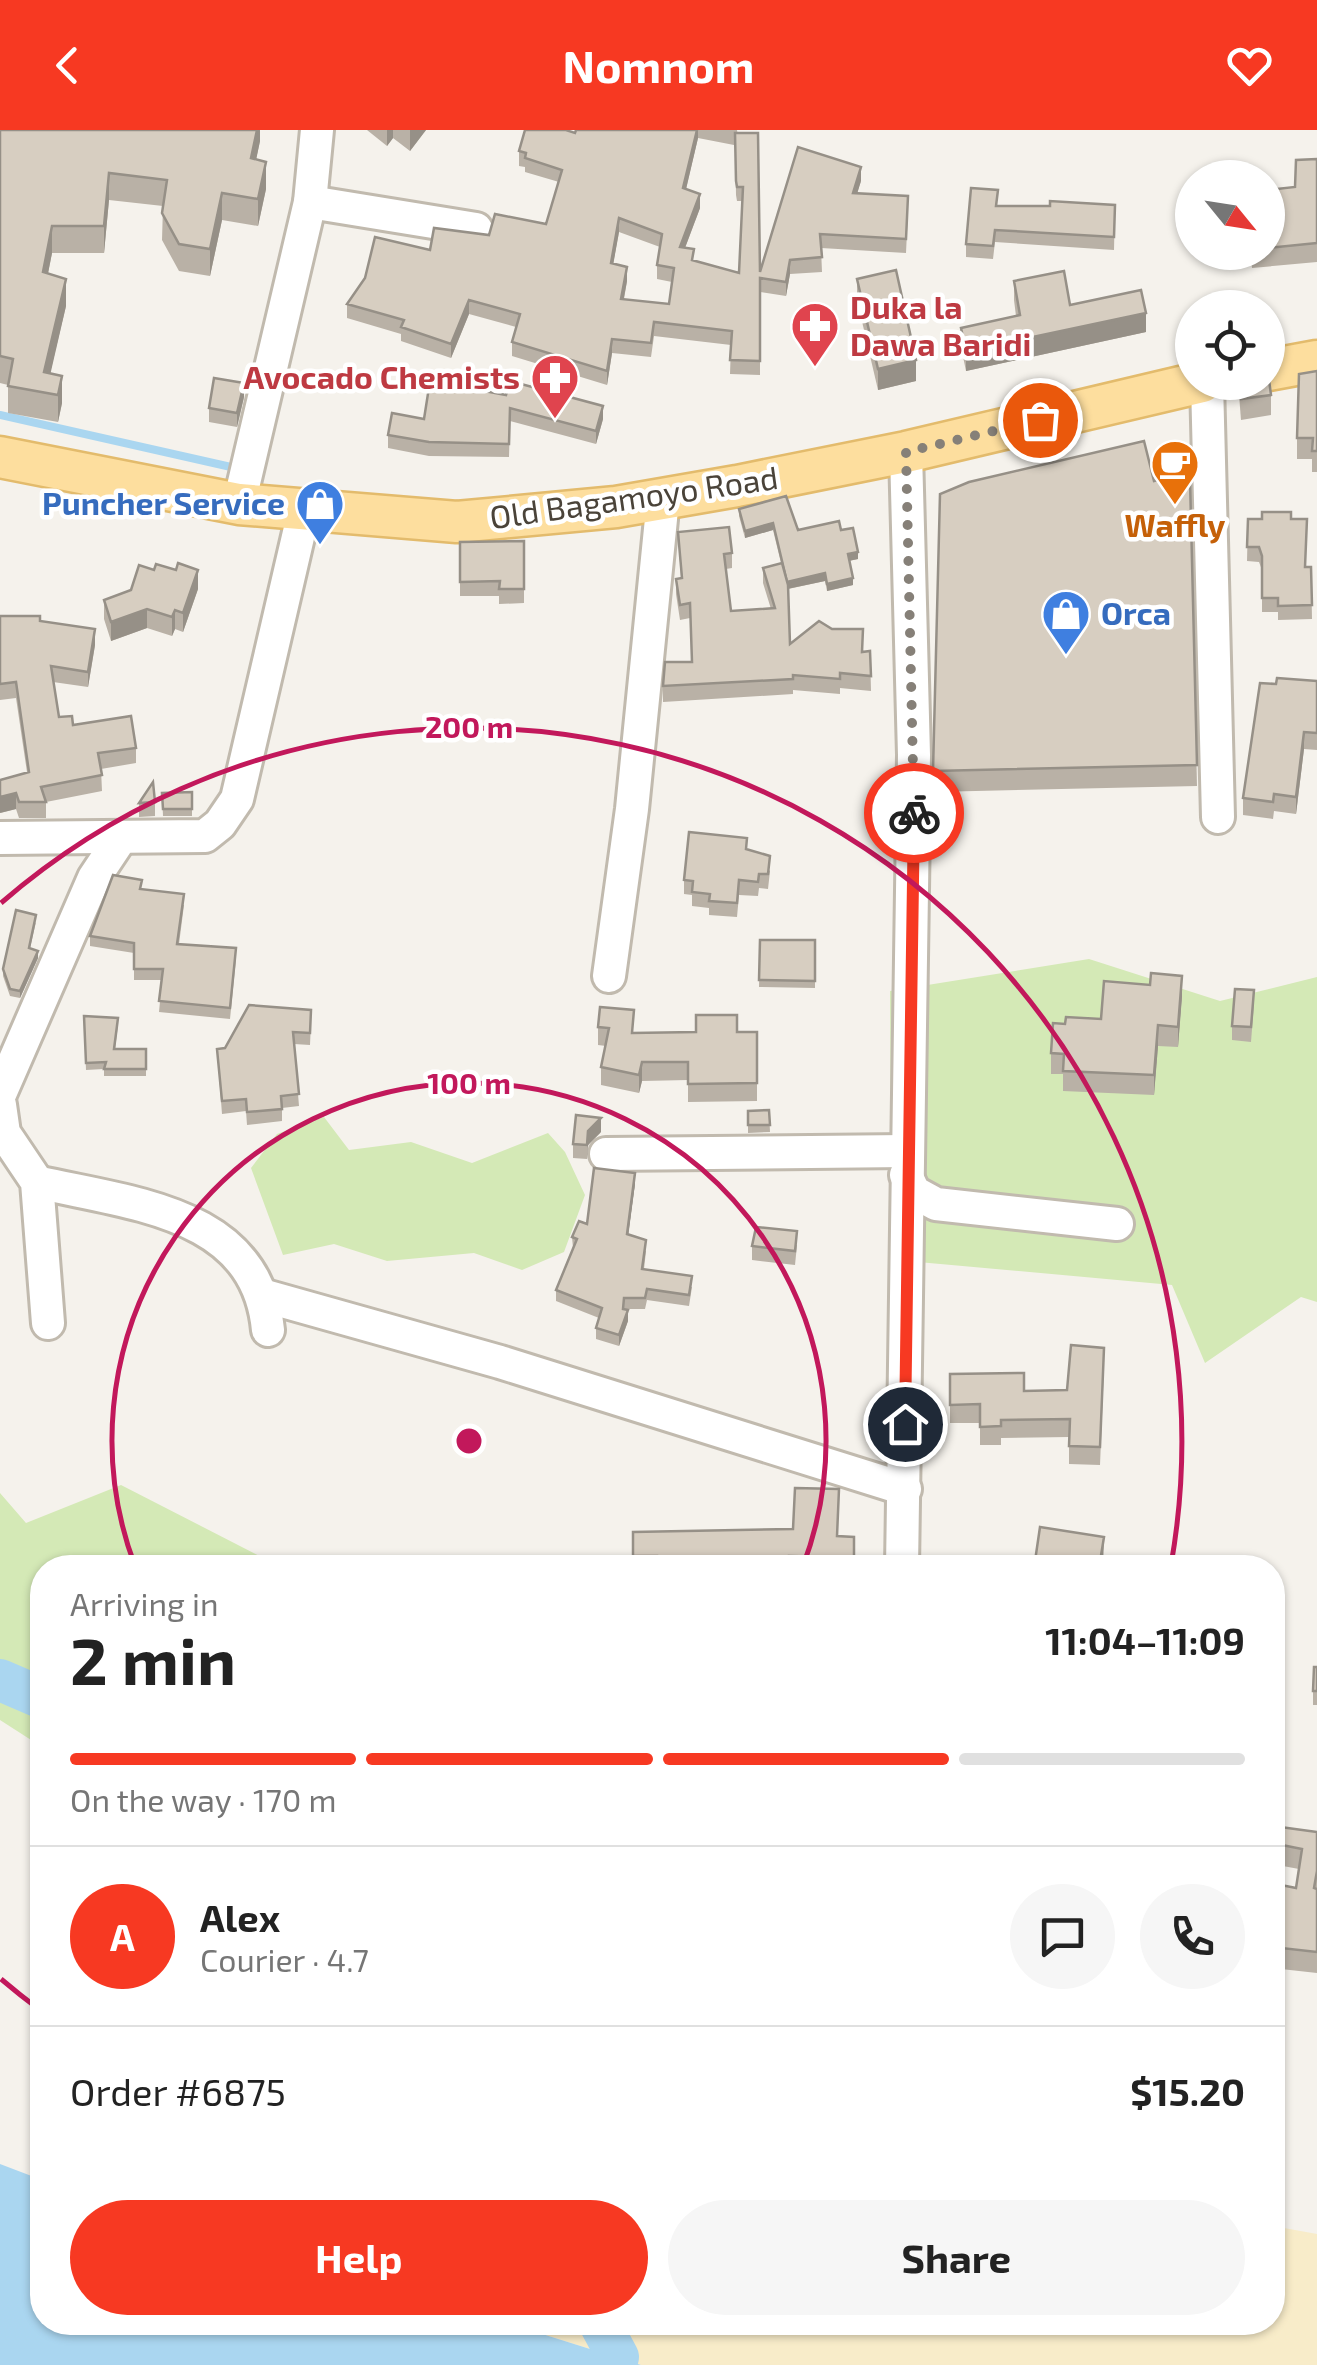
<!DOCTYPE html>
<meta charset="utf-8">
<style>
:root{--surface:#fff;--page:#f6f6f6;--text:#222;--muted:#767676;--line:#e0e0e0;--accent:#f73922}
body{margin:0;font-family:"Exo 2",sans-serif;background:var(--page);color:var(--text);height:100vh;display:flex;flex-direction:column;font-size:38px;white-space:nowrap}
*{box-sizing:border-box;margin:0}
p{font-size:32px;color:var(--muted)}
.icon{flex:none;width:55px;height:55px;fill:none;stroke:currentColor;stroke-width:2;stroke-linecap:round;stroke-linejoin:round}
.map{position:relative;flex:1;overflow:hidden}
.side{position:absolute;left:30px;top:1425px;width:1255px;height:780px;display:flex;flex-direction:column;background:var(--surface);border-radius:40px;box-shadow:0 2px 8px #0004}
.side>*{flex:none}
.needle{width:65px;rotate:120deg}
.fabs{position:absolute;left:1175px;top:30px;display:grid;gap:20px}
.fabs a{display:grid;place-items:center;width:110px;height:110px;border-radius:50%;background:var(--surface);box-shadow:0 2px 8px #0004;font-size:50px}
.pin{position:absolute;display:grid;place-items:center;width:85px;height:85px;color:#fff;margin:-42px;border:5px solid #fff;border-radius:50%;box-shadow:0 2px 10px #0007}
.courier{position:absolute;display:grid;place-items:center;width:100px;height:100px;margin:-50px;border:8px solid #f73922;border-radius:50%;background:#fff;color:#222;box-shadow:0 2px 12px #0007}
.overview em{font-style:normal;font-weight:700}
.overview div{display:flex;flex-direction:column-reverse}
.overview{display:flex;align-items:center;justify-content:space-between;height:170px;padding:0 40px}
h1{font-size:65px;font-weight:700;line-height:75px}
.bar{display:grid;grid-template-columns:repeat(4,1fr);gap:15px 10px;align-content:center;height:120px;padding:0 40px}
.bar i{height:12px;border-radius:8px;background:var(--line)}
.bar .selected{background:var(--accent)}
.bar p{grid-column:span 4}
.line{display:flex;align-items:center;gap:25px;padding:0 40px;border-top:2px solid var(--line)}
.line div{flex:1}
.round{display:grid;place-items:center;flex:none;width:105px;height:105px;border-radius:52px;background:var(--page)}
.action{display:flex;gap:20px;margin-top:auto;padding:20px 40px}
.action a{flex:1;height:115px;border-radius:60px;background:var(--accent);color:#fff;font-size:40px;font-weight:700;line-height:115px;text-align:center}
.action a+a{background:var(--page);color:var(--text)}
header{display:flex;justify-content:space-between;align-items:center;height:130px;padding:0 40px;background:var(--accent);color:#fff;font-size:45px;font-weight:700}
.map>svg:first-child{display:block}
.green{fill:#d4e9b6}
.sand{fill:#f8ecc9}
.water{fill:#aad6f0}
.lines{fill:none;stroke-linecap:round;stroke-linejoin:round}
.stream{stroke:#aad6f0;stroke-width:8}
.river{stroke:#aad6f0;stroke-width:42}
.minor-casing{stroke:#c1baae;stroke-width:38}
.major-casing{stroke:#e3bb6c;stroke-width:45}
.minor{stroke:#fff;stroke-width:32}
.major{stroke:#fdde9e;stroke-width:40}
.wall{fill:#b9b1a6;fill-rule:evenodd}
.shaded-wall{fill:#969087}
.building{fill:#d7cec1;stroke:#969087;stroke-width:2.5;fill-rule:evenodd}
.done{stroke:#868078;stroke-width:10;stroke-dasharray:0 18}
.route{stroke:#f73922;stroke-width:12}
.ring{fill:none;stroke:#c2185b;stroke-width:5}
.labels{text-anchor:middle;stroke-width:9;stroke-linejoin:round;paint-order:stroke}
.health-label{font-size:32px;font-weight:bold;fill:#be3a42;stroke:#fff;text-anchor:start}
.street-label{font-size:32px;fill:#4a4339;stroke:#fff}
.shop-label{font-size:32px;font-weight:bold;fill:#366cbe;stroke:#fff;text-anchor:end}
.food-label{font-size:32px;font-weight:bold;fill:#c56008;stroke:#fff}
.centre{fill:#c2185b;stroke:#fff;stroke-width:5}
.ring-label{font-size:30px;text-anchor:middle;font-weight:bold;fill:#c2185b;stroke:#fff;stroke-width:9;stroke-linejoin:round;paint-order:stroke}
</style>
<header><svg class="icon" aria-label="back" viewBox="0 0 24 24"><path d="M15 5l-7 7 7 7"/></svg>Nomnom<svg class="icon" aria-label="heart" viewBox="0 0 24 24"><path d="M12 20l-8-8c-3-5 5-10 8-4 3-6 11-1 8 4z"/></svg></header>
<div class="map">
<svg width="1317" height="2235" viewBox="0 0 1317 2235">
<rect width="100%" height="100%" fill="#f5f2ec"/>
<g class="green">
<polygon points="1089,829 1220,871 1317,847 1317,1172 1301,1167 1205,1233 1172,1155 918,1132 895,1088 891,1066 890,861"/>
<polygon points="324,987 349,1020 411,1012 472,1033 548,1003 565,1022 585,1065 564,1122 522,1140 474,1123 387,1131 334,1114 283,1125 251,1038 277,1004"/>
<polygon points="121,1355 281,1437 42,1438 42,1617 0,1590 0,1363 26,1393"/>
</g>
<polygon class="sand" points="1273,2096 1317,2104 1317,2235 641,2235 507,2193 1272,2192"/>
<polygon class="water" points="0,2034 42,2050 42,2192 507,2193 641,2235 0,2235"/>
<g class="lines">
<polyline class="stream" points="0,285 231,337"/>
<g class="river">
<polyline points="0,1550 42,1568"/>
<polyline points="599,2192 618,2227"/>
</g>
<g class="minor-casing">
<g id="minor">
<polyline points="310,72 476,99"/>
<polyline points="1207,252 1218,687"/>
<polyline points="239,374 310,72 317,0"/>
<polyline points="0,708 205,706 220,694 237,669 304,381"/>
<polyline points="609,846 632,679 663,369"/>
<polyline points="0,964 94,748 120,709"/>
<polyline points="0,975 4,1003 37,1052 48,1193"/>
<polyline points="606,1024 907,1021"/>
<polyline points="906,1045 914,1062 936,1074 1117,1094"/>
<path d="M37,1052C131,1074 257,1081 268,1200"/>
<polyline points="265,1166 500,1232 905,1359"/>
<polyline points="902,1438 914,625 906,322"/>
</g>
</g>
<g class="major-casing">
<g id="major">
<polyline points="1268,240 1317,231"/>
<polyline points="0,327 239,374 457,392 616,377 737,356 906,322 1202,252"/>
</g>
</g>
<use href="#minor" class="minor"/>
<use href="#major" class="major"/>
</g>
<g class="wall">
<polygon points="0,0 260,0 260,11 256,29 266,59 258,96 222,90 210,146 179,141 162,110 163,76 109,70 104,123 52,123 48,143 66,176 50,243 62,273 58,292 8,283 8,255 0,253"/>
<polygon points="367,0 426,0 410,21 393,8 387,16"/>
<path d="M576,0H737L760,142L861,51L857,63L908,80L906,123L821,118L822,142L790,144L786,166L760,162V245L730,244L731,215L654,206L651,227L612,223L607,255L512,226V212L516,197L469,184L451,228L401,211V204L347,188V174L430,120L489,105L546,94L559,52L525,42V37L519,36V21L575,3ZM735,6L736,65L737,71H743L739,143L694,131L685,118L700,78L686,59L698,8L734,15ZM619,102L660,117L657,135V149L672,152L669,174L624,169L627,151L613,134Z"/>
<polygon points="1317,29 1317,132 1252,138 1250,122 1268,122 1268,60 1295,57"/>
<polygon points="1115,75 1114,120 995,112 993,129 966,127 966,114 998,76"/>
<polygon points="857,149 916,251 878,260 857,170"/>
<polygon points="1014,151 1070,175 1146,202 966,241 961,217 961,198 1016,186 1014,170"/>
<polygon points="1317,241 1317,342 1312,342 1312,329 1297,329 1297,308"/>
<polygon points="430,251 603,289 596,314 510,291 509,327 429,326 388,318 388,305 424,289"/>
<polygon points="1238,252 1268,252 1271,265 1271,285 1241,290"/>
<polygon points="244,267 237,297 209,292 209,278"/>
<polygon points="1190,349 1197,656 933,662 940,364"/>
<polygon points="739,379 798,400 841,400 858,429 849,431 853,455 827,461 825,451 788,459 790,514 863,522 870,521 871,561 840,558 840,564 793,560 793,564 663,572 663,556 692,532 690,488 680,490 676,464 676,449 681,448 678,402 732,423 732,438 726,439 731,481 771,479 763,453 763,438 781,433 773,400 745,408 739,386"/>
<polygon points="1248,389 1291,389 1306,437 1311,437 1312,489 1278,490 1278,482 1262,482 1262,440 1259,432 1247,431"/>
<polygon points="524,411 524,473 499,474 499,466 460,466 460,412"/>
<polygon points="154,440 198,459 183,502 175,499 172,506 147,498 111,511 104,489 104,470 131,460"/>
<polygon points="0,486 40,491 95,515 88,557 53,552 59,587 73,595 136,618 136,633 101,639 102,661 46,672 46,688 19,688 16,679 0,683 27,642 16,568 0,570"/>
<polygon points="1317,551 1317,620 1304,619 1296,684 1274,681 1273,689 1243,685 1243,668 1276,554"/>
<polygon points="192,662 192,686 163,686 162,663"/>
<polygon points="155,672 155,686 139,687 139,673"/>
<polygon points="747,719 770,741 768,759 759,758 758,766 739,765 737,787 709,785 709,778 692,776 692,765 684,764 684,750"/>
<polygon points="142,760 184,775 179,814 236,829 230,889 159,882 162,850 134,850 134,823 90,816 90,806"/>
<polygon points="36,792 30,818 38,828 20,868 10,866 3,846 3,839"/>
<polygon points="760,810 815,810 815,858 759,857"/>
<polygon points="1182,866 1178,917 1158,916 1154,965 1063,961 1063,944 1051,944 1051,923 1065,894 1101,889"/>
<polygon points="1254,874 1251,912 1232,910 1232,896"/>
<polygon points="84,886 118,895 115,919 146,919 146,946 104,946 104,939 86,940"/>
<polygon points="311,892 310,915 294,914 299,976 282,978 282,991 247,995 246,981 222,984 217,919 225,918"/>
<polygon points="598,897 634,903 757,902 757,971 688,972 688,950 642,951 639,963 601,955 601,937 606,916 598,915"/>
<polygon points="769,980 770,1002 748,1003 748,981"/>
<polygon points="601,1002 588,1015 587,1029 573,1028 573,1014"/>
<polygon points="635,1054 628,1104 646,1121 644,1139 692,1157 689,1176 647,1170 645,1179 624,1179 628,1191 619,1216 596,1209 596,1198 599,1188 556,1171 556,1160 573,1118 572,1107"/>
<polygon points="797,1115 795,1135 752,1130 752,1116"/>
<polygon points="1104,1237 1100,1335 1069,1334 1069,1307 1001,1308 1001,1315 980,1315 980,1293 950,1293 950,1244 1024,1261 1067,1260"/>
<polygon points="838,1406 854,1438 633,1438 633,1426"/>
<polygon points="1317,1537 1317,1575 1313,1575 1313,1561"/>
<polygon points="1272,1699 1317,1702 1317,1843 1272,1838 1272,1809 1296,1758 1299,1739 1272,1734"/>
</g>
<g class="shaded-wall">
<polygon points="257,0 260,0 260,11 251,55 251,28"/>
<polygon points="387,0 393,0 393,8 387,16"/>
<polygon points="410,0 426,0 410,21"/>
<polygon points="697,0 698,0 698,8 683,72 683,58"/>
<polygon points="266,32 266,59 258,96 258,69"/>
<polygon points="861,37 861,51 853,77 853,63"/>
<polygon points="109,43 109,70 104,123 104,96"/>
<polygon points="222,63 222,90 210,146 210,119"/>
<polygon points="700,64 700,78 680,131 680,117"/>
<polygon points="619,88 619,102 611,147 611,133"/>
<polygon points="52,96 52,123 43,169 43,142"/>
<polygon points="790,130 790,144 786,166 786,152"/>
<polygon points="627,137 627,151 621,183 621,169"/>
<polygon points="66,149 66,176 46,263 44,242"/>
<polygon points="469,170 469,184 451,228 451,214"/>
<polygon points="1146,183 1146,202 966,241 966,221"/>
<polygon points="612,209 612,223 607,255 607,241"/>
<polygon points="916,230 916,251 878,260 878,239"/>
<polygon points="62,246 62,273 58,292 58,265"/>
<polygon points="244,253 244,267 237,297 237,283"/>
<polygon points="603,276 603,289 596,314 596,301"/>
<polygon points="773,393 773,400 745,408 745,401"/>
<polygon points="858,422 858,429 848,431 848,424"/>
<polygon points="198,440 198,459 183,502 183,483"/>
<polygon points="825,443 825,451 787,459 787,452"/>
<polygon points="853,448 853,455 827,461 827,454"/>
<polygon points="147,479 147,498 111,511 111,492"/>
<polygon points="175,480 175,499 172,506 172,487"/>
<polygon points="95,499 95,515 88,557 88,542"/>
<polygon points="1304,602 1304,619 1296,684 1296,667"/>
<polygon points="16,663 16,679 0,683 0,667"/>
<polygon points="38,821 38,828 20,868 20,861"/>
<polygon points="1182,846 1182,866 1178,917 1178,897"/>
<polygon points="1158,895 1158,916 1154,965 1154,945"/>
<polygon points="642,932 642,951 639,963 639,945"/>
<polygon points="601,988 601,1002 588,1015 587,1029 588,1001"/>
<polygon points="635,1043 635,1054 627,1115 627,1104"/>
<polygon points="628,1180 628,1191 619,1216 619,1205"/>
<polygon points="1104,1407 1103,1438 1099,1438"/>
</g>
<g class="building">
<polygon points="0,0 257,0 251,28 266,32 258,69 222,63 210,119 179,114 162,83 167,50 109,43 104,96 52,96 43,142 66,149 44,242 62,246 58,265 8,256 13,229 0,226"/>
<path d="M525,0H566L575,3L576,0H697L683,58L700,64L680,117L694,119L692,130L739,143L743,57H737L736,51L735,3H758L760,142L798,17L861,37L853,63L908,66L906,109L820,104L822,127L790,130L786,152L760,148V231L730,230L732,201L654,192L651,213L612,209L607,241L512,212L520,184L469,170L451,214L401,197L404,190L347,174L365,148L375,107L430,120L434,98L489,105L495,84L546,94L562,40L525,28L526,23L519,21ZM619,88L662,104L657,135L674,138L669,174L621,169L627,137L611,133Z"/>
<polygon points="1317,29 1317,113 1268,118 1268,60 1295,57 1296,30"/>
<polygon points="971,58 998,60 996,76 1050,76 1050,71 1115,75 1114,107 995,100 993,116 966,114"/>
<polygon points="896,140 916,230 878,239 857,149"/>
<polygon points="1064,141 1070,175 1141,160 1146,183 966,221 961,198 1020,185 1014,151"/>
<polygon points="1317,241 1317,321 1312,321 1313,308 1297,308 1299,244"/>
<polygon points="1268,242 1271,265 1241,269 1239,252 1268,252"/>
<polygon points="214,248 244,253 237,283 209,278"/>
<polygon points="430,251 506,265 510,251 603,276 596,301 510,278 509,314 429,312 388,305 392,283 424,289"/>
<polygon points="1144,311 1154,351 1189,343 1190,349 1197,635 933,641 940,364 969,352"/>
<polygon points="786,366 798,400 839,391 841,400 853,398 858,422 848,424 853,448 827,454 825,443 787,452 773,393 745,401 739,379"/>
<polygon points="1262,382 1291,382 1291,389 1307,389 1305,437 1311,437 1312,475 1278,476 1278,468 1262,468 1262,426 1259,417 1247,417 1248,389 1262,389"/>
<polygon points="729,397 732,423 724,424 731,481 775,478 763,438 782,433 788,455 790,514 819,491 832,499 863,499 862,522 870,521 871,546 840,543 840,549 793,545 793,549 663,556 665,532 692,532 690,473 680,475 676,449 682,448 678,402"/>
<polygon points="524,411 524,459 499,459 500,451 460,452 460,412"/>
<polygon points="178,433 198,440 183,483 175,480 172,487 147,479 111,492 104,470 131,460 139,435 154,440 156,434 176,440"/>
<polygon points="0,486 40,486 40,491 95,499 88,542 51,536 59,587 72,586 73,595 131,586 136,618 98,623 102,645 41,657 46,672 19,672 16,663 0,667 0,650 29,642 16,552 0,554"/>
<polygon points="1277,548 1317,551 1317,603 1304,602 1296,667 1274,664 1273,672 1243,668 1260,553 1276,554"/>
<polygon points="153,652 155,672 139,673"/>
<polygon points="192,662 192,679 163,679 162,663"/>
<polygon points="689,702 747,708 746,719 770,726 768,744 759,744 758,752 739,750 737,773 709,771 710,764 692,762 693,751 684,750"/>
<polygon points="113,745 142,750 140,759 184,764 177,814 236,818 230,878 159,871 163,839 134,839 134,813 90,806"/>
<polygon points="16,780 36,785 29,818 38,821 20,861 10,859 3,839"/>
<polygon points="760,810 815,810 815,851 759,850"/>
<polygon points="1151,843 1182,846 1178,897 1158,895 1154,945 1063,941 1064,924 1051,923 1053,893 1065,894 1066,887 1101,889 1104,851 1150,855"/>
<polygon points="1235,859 1254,860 1251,897 1232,896"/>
<polygon points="249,875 311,880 310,903 293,902 299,964 281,966 282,979 247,982 246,969 222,971 217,919 225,918"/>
<polygon points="600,877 634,880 632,903 696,902 696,885 737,885 737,902 757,902 757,953 688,954 688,932 642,932 639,945 601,937 609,898 598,897"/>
<polygon points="84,886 118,888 114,919 146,919 146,939 104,939 106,932 86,933"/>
<polygon points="769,980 770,995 748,995 748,981"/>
<polygon points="576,985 601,988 588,1001 587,1015 573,1014"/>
<polygon points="594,1038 635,1043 627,1104 646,1110 642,1139 692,1146 689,1165 647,1159 645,1168 624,1168 623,1179 628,1180 619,1205 596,1198 602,1178 556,1160 577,1109 572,1107 579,1091 587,1094"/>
<polygon points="756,1097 797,1101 795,1121 752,1116"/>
<polygon points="1071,1215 1104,1218 1100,1317 1069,1316 1070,1289 1001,1290 1001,1296 980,1297 980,1274 950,1275 950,1244 1024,1243 1024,1261 1067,1260"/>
<polygon points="795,1358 839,1359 837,1406 854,1407 854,1438 833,1438 833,1427 789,1426 789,1438 657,1438 657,1426 633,1426 633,1402 793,1399"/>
<polygon points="1040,1397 1104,1407 1099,1438 1034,1438"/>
<polygon points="1314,1537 1317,1537 1317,1561 1313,1561"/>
<polygon points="1273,1696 1317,1702 1317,1741 1314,1758 1317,1759 1317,1822 1272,1817 1281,1755 1296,1758 1302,1719 1272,1713"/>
</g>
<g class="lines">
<polyline class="done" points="914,683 906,322 1040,290"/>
<polyline class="route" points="905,1294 914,683"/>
</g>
<g class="ring">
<path d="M135 1436A357 357 0 1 1 803 1436"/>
<path d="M40 1880A713 713 0 0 1 1 1849M1 773A713 713 0 0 1 1171 1435"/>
</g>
<defs>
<g id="pharmacy-pin" transform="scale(2.5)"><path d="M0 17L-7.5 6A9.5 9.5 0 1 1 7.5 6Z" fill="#e0444e" stroke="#fff"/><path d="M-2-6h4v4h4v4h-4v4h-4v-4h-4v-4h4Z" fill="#fff"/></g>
<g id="cafe-pin" transform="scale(2.5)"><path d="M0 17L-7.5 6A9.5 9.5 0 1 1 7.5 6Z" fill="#e8710a" stroke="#fff"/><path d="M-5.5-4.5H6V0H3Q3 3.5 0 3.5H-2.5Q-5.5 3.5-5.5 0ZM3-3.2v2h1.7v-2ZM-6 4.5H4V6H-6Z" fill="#fff"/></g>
<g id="shop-pin" transform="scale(2.5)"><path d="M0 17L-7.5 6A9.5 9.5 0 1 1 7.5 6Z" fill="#3f7fe0" stroke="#fff"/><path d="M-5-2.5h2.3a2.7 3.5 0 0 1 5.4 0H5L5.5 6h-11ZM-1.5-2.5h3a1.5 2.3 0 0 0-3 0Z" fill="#fff"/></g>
</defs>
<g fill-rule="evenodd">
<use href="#pharmacy-pin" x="815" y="196"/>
<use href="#pharmacy-pin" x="555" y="248"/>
<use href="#cafe-pin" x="1175" y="334"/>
<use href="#shop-pin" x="320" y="374"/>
<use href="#shop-pin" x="1066" y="484"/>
</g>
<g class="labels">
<g class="health-label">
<text x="850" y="189">Duka la<tspan x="850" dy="37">Dawa Baridi</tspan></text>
<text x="520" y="259" text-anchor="end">Avocado Chemists</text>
</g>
<g class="street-label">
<text transform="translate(634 368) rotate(-8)" y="11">Old Bagamoyo Road</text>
</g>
<g class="shop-label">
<text x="285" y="385">Puncher Service</text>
<text x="1101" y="495" text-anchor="start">Orca</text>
</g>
<g class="food-label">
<text x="1175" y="407">Waffly</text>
</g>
</g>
<circle cx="469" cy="1311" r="15" class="centre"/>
<g class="ring-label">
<text x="469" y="608">200 m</text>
<text x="469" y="964">100 m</text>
</g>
</svg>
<div class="fabs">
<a><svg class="needle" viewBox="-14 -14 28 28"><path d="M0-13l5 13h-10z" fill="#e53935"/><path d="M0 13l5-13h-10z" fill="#767676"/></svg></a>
<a><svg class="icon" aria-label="locate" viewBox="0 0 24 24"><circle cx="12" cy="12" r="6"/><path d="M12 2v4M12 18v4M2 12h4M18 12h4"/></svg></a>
</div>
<div class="pin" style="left:1040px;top:290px;background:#ea580c"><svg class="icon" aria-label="bag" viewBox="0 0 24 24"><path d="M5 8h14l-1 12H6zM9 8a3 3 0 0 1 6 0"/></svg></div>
<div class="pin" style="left:905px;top:1294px;background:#1f2937"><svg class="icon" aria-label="home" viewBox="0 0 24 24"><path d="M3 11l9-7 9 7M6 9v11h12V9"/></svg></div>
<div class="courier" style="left:914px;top:683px"><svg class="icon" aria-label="bike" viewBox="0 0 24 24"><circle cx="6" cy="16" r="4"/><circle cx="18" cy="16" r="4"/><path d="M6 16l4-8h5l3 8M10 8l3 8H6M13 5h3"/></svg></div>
<section class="side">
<div class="overview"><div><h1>2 min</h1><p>Arriving in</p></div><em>11:04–11:09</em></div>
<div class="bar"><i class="selected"></i><i class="selected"></i><i class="selected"></i><i></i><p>On the way · 170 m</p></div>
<div class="line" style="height:180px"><b class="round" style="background:var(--accent);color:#fff">A</b><div><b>Alex</b><p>Courier · 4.7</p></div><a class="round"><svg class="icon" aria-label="chat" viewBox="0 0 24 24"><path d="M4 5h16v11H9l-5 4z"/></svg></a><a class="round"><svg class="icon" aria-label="phone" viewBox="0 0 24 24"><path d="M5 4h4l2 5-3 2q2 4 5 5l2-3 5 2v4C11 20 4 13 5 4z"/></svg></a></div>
<div class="line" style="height:130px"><div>Order #6875</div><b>$15.20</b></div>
<div class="action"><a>Help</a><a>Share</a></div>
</section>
</div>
